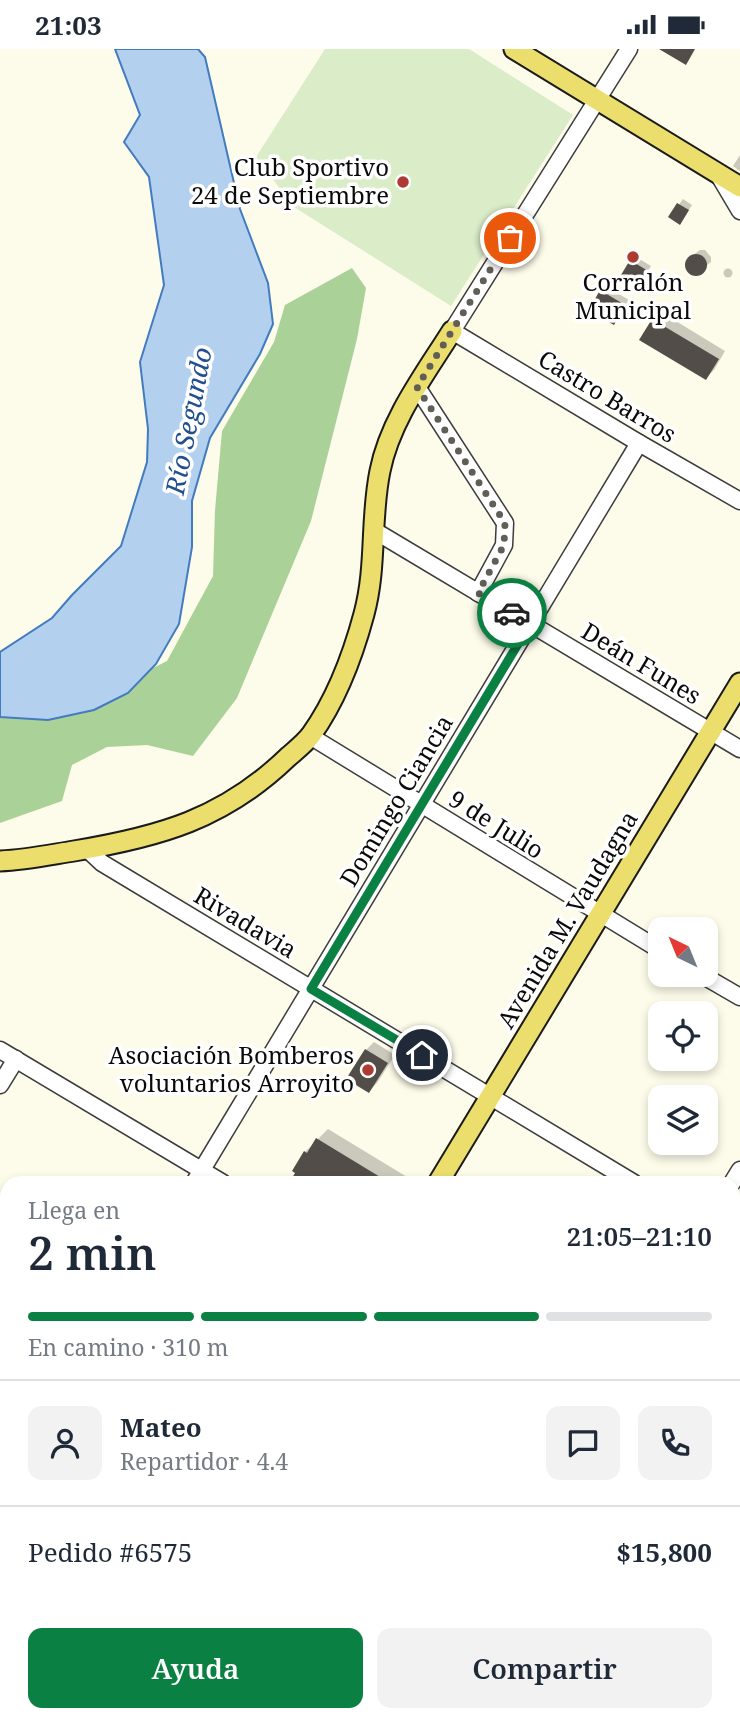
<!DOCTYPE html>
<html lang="es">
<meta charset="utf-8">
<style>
:root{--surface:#fff;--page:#f2f2f3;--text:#1f2937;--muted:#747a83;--line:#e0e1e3;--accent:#0b8043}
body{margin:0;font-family:"Noto Serif",serif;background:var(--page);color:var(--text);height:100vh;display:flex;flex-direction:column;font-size:26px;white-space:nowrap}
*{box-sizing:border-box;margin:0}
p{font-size:23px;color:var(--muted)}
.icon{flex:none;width:38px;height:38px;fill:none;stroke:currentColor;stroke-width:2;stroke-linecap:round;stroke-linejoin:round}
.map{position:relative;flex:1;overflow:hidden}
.sheet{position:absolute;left:0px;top:1127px;width:740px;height:546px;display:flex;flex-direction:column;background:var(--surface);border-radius:21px 21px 0 0;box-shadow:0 4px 10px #0003}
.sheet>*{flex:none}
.needle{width:46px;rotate:317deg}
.fabs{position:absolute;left:648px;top:868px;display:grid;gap:14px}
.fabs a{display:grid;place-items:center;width:70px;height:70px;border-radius:14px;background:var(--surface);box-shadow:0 4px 10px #0003;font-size:35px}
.pin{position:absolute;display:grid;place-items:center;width:60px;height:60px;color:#fff;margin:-30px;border:4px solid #fff;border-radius:50%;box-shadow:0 2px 7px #0007}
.courier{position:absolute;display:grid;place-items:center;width:70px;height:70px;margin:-35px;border:5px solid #0b8043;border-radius:50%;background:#fff;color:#222;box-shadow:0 2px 9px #0007}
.summary em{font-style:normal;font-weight:600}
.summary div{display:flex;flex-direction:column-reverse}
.summary{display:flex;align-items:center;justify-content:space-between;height:119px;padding:0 28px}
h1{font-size:46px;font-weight:600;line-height:52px}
.bar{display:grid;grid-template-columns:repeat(4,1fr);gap:10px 7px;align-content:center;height:84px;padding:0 28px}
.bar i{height:9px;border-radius:5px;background:var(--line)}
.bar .current{background:var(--accent)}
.bar p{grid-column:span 4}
.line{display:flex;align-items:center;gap:18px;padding:0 28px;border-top:2px solid var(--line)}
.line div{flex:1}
.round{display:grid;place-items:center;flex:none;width:74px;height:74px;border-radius:14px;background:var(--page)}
.button{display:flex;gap:14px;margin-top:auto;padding:14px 28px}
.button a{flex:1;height:80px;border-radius:14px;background:var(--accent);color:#fff;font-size:28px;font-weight:600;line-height:80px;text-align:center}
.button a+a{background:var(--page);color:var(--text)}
.status{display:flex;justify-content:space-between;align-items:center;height:49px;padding:0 35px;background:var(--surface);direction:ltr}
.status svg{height:19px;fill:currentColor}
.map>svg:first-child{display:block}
.forest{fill:#aad298}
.pitch{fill:#daecc8}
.water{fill:#b3d0ef;stroke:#427bbf;stroke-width:2}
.shadow{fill:#0003}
.building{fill:#524d48}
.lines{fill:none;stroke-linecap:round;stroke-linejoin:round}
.minor-casing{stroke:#3d3d3d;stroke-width:19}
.major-casing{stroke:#1b1b1b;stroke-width:23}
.minor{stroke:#fff;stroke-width:16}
.major{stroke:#ebde6c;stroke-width:19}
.done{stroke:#5f5f58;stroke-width:7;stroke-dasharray:0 12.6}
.route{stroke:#0b8043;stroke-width:9}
.poi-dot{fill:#ac3c31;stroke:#fff;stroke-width:2.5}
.labels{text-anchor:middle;stroke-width:7;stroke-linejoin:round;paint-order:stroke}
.poi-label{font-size:24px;fill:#0a0a0a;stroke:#fff;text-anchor:end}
.street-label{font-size:24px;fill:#0a0a0a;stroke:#fff}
.water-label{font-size:26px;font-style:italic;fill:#214f8f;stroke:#fff}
</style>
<div class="status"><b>21:03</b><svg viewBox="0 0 49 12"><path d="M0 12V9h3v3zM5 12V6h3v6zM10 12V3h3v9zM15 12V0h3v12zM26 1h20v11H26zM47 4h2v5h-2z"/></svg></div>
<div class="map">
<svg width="740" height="1673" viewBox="0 0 740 1673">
<rect width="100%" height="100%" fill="#fdfcea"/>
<polygon class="forest" points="352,219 366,239 357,290 311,472 237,649 193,707 147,696 107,698 72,716 62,752 0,774 0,660 99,646 167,612 213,527 215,461 222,382 274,293 285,256"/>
<polygon class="pitch" points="325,0 469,0 573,66 451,257 294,158 256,108"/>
<polygon class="water" points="115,0 198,0 205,8 240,160 268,234 273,275 260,305 210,389 192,452 192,498 179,575 156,615 128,644 94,661 48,671 0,668 0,603 52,569 72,546 121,497 147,413 148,380 140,313 164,236 149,128 124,93 140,66"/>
<g class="shadow">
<polygon points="740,106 740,122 733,117"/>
<polygon points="683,150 692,156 684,169 670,168"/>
<polygon points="700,201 705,201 711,208 711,213 696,225 690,223 687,218 689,209"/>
<polygon points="636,208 651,217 643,230 631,212"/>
<circle cx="728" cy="224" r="4.5"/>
<polygon points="607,238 629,251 613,274 602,242"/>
<polygon points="661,263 725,302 714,321 706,329 653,271"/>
<polygon points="374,993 395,1006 377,1034 369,1042 348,1030 366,1001"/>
<polygon points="328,1080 417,1134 291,1134 305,1103"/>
</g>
<g class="building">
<polygon points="659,0 695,0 686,16"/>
<polygon points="677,154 689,161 680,176 668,168"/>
<circle cx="696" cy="216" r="11"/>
<polygon points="630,211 648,222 639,237 621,226"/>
<polygon points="600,241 625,256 614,276 589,261"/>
<polygon points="652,270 719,310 706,331 639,291"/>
<polygon points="365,1000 388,1014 369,1044 346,1030"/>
<polygon points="316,1089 390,1134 289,1134 295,1124 292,1122 304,1102 307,1104"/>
</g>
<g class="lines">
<g class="minor-casing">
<g id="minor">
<polyline points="629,0 452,282 639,394 740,452"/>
<polyline points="718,125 740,162"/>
<polyline points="417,338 505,474 504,496 478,544"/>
<polyline points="375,482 740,700"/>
<polyline points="310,687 660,901"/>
<polyline points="87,800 102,814 634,1134"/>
<polyline points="702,926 740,948"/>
<polyline points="0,1001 223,1134"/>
<polyline points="0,1036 16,1010"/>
<polyline points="194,1134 639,394"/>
<polyline points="732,1134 740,1121"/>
<polyline points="733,1195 740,1199"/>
<polyline points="0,1250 7,1254"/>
<polyline points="733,1442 740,1446"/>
<polyline points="0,1456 7,1444"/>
<polyline points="733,1472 740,1461"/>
<polyline points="0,1500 7,1504"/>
<polyline points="273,1666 285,1673"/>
<polyline points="690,1666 702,1673"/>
<polyline points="364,1673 369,1666"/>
<polyline points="611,1673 615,1666"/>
</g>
</g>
<g class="major-casing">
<g id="major">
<polyline points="514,0 740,138"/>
<path d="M0,812C25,811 49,806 74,802C159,788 224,770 288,708C296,701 305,694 311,686C336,651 353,606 364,565C377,517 370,470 380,422C390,371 425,325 452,282"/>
<polyline points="438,1134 740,634"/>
<polyline points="117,1673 122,1666"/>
</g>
</g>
<use href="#minor" class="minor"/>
<use href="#major" class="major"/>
</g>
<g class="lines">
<polyline class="done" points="510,189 417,338 505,474 504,496 478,544 512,564"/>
<polyline class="route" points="422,1006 311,940 530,575 512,564"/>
</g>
<g class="poi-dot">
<circle cx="403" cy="133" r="7"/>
<circle cx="633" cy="208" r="7"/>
<circle cx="368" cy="1021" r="7"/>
</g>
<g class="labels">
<g class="poi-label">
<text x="389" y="127">Club Sportivo<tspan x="389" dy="28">24 de Septiembre</tspan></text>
<text x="633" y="242" text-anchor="middle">Corralón<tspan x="633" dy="28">Municipal</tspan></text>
<text x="354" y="1015">Asociación Bomberos<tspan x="354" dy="28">voluntarios Arroyito</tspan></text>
</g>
<g class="street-label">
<text transform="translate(607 348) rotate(31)" y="8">Castro Barros</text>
<text transform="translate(641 615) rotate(31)" y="8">Deán Funes</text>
<text transform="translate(397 752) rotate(-59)" y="8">Domingo Ciancia</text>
<text transform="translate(496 776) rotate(32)" y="8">9 de Julio</text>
<text transform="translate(568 871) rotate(-59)" y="8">Avenida M. Vaudagna</text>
<text transform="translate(245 874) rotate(31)" y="8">Rivadavia</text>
</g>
<g class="water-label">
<text transform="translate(189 372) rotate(-79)" y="9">Río Segundo</text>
</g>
</g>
</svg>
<div class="fabs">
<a><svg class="needle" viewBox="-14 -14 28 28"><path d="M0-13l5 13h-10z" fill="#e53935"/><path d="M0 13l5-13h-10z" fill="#747a83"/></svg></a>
<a><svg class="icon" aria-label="locate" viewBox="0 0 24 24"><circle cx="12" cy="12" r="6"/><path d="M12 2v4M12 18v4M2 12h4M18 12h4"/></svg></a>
<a><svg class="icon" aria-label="layers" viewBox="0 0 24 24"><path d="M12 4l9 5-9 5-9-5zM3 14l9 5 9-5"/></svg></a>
</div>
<div class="pin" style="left:510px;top:189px;background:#ea580c"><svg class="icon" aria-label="bag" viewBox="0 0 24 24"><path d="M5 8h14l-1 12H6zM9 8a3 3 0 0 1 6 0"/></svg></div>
<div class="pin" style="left:422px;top:1006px;background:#1f2937"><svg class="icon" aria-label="home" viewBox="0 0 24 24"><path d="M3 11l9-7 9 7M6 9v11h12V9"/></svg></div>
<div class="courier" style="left:512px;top:564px"><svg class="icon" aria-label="car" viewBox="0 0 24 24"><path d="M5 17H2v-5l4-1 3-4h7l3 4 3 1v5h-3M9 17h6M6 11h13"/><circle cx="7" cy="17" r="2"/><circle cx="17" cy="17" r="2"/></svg></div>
<section class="sheet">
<div class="summary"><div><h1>2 min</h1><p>Llega en</p></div><em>21:05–21:10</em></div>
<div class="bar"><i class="current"></i><i class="current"></i><i class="current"></i><i></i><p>En camino · 310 m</p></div>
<div class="line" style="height:126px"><a class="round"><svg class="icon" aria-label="person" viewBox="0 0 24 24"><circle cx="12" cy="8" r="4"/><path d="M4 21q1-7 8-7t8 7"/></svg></a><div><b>Mateo</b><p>Repartidor · 4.4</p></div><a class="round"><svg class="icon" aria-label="chat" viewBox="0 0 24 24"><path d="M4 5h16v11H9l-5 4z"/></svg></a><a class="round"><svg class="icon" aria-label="phone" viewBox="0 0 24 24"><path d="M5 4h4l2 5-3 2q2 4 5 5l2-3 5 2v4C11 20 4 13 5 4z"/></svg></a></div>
<div class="line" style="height:91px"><div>Pedido #6575</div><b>$15,800</b></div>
<div class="button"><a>Ayuda</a><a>Compartir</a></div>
</section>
</div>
